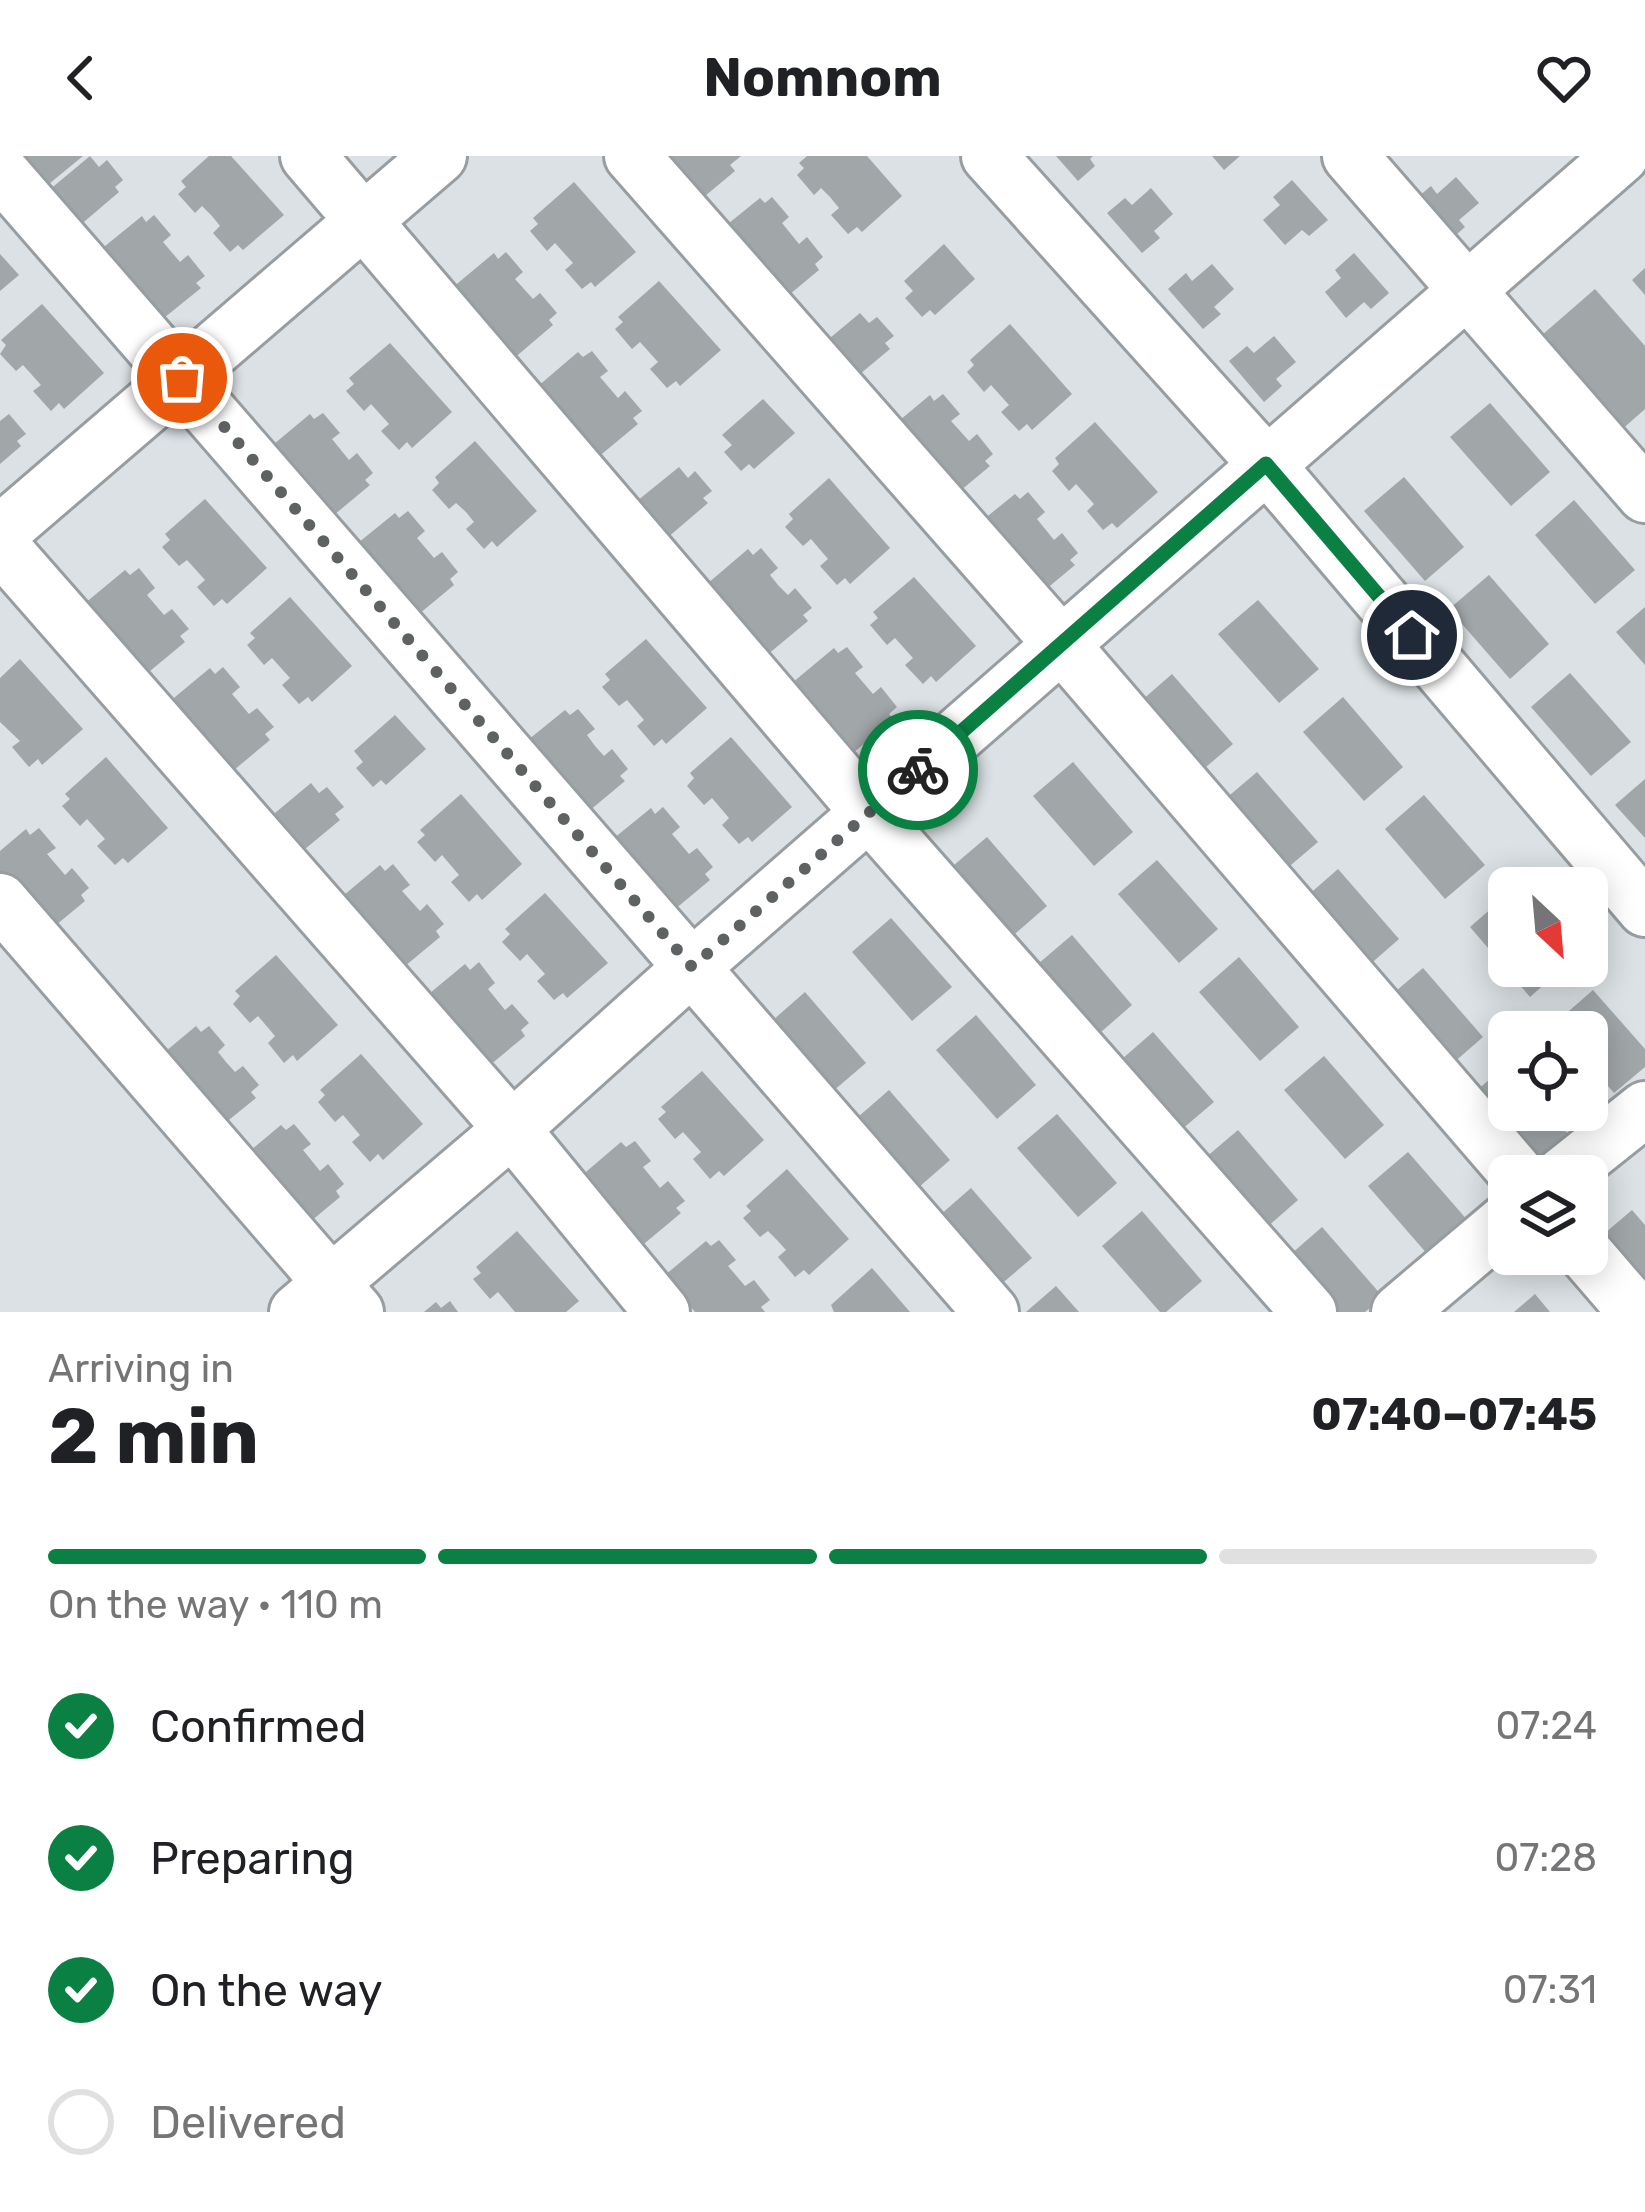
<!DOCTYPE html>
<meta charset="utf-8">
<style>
:root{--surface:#fff;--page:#f6f6f6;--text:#202124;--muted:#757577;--line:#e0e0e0;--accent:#0b8043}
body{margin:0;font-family:Rubik,sans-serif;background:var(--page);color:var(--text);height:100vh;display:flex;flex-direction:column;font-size:45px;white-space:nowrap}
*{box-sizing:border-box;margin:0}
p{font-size:39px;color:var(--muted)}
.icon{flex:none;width:66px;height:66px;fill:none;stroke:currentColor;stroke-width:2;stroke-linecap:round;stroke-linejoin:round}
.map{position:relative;height:1156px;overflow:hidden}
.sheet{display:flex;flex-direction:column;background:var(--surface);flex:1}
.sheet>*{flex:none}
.needle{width:78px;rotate:154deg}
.buttons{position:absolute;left:1488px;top:711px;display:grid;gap:24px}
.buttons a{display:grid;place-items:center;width:120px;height:120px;border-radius:18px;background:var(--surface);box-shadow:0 6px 30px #0003;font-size:60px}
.pin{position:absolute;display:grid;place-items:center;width:102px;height:102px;color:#fff;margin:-51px;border:6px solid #fff;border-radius:50%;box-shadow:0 3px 12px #0007}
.courier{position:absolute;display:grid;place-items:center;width:120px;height:120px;margin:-60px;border:9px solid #0b8043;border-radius:50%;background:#fff;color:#222;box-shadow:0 3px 15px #0007}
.summary em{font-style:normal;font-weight:700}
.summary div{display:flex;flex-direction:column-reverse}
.summary{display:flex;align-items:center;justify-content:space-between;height:204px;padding:0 48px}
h1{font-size:78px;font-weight:700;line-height:90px}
.bar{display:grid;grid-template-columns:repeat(4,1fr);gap:18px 12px;align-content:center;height:144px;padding:0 48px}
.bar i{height:15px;border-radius:9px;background:var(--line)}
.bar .active{background:var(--accent)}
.bar p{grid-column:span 4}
ol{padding:0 48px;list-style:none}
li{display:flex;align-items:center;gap:36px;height:132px}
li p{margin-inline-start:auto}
li .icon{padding:12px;border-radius:50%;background:var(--accent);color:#fff;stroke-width:4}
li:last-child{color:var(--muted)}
li i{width:66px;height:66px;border:6px solid var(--line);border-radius:50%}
header{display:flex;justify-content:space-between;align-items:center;height:156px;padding:0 48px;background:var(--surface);font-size:54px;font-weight:700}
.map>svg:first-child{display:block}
.building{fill:#a1a6a9}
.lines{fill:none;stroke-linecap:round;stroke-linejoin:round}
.minor-casing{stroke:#979da0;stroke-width:60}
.minor{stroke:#fff;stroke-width:54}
.done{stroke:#5e6263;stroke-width:12;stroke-dasharray:0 21.6}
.route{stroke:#0b8043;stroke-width:15}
</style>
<header><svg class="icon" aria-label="back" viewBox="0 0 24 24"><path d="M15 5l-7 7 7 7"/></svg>Nomnom<svg class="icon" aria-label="heart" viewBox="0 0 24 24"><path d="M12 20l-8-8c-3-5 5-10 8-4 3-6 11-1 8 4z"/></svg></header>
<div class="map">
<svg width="1645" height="1156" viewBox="0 0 1645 1156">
<rect width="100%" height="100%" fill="#dbe1e4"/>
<g class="building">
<polygon points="17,0 83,0 44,32"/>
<polygon points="90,0 99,11 107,4 123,24 115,31 119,36 78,71 48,35"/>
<polygon points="209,0 231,0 284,59 243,94 238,89 230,96 213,77 220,70 212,60 202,50 195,57 178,38 186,31 181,25"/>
<polygon points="652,0 741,0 730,9 735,15 693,50"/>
<polygon points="807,0 867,0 902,40 862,76 857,71 848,78 831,59 839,52 830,41 821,32 814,39 797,19 804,12 799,7"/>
<polygon points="1056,0 1093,0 1090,3 1095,10 1078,25"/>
<polygon points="1212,0 1240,0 1224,14"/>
<polygon points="1456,21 1479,47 1459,64 1465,71 1448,86 1412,46 1431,30 1437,38"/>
<polygon points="1292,24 1328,64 1309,80 1302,74 1285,89 1263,64 1280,49 1273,41"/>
<polygon points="574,26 636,96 595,131 591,126 582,133 565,114 573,107 555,87 547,95 530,75 538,68 533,62"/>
<polygon points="1151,32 1173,58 1154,75 1160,82 1142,97 1107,57 1125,42 1132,49"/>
<polygon points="772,41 789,61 782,67 799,88 807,81 823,101 815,108 819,114 778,148 718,76 760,42 765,47"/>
<polygon points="154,59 171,79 163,86 180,106 188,99 205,120 196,127 201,132 159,166 99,95 142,60 146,66"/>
<polygon points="944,88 975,123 935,159 930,154 922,161 905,142 913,135 904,125"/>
<polygon points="506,96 523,116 515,123 533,143 540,137 557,157 549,164 553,169 512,204 452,132 494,97 498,103"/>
<polygon points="1354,97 1389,137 1371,153 1364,146 1346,162 1325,136 1341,122 1335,114"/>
<polygon points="0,98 19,119 0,135"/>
<polygon points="1212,108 1234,133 1214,151 1221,158 1203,173 1168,133 1186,117 1192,125"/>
<polygon points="1645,112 1645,139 1632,124"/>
<polygon points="659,125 721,194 680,230 676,225 667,232 650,213 658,206 640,186 632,193 615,173 623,166 618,161"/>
<polygon points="1595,133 1645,190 1645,253 1610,284 1527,192"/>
<polygon points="42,148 104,217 64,253 59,247 51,255 33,235 41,229 23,209 16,215 0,198 6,189 1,184"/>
<polygon points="860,157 869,167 877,161 894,180 885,187 890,193 848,228 818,192"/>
<polygon points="1010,168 1072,238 1032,274 1027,268 1019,275 1001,256 1009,249 991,229 984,236 967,216 974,209 970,204"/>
<polygon points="1274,180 1296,206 1276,223 1282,230 1264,246 1229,205 1247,190 1254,197"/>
<polygon points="390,187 452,256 412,292 407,286 399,294 381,275 389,268 371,248 364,255 346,235 354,228 349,222"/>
<polygon points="592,195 608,215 600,221 618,242 625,235 642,255 633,262 638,268 597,302 537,231 578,196 583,201"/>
<polygon points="943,238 960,258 951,265 969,285 977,278 993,298 985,305 990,310 948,345 888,274 930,239 934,245"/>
<polygon points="763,243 795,277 754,313 749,308 741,315 724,296 732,289 722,279"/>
<polygon points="1490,247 1550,316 1511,350 1450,281"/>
<polygon points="323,257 340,277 332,283 349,304 357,297 373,317 365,324 370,329 328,364 268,293 310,258 314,263"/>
<polygon points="9,258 26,278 17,285 21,290 0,308 0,265"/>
<polygon points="1095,266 1158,336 1117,372 1112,367 1103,374 1087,355 1094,348 1076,328 1069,335 1052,315 1059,308 1055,302"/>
<polygon points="475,285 537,355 497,391 492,385 484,393 466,373 474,366 466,356 456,347 449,353 432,334 439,327 435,321"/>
<polygon points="679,311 688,322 695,315 712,335 703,342 708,347 667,382 637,345"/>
<polygon points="1404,321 1464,391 1425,425 1364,355"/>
<polygon points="829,322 890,392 850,428 845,422 837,429 820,410 828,403 811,383 803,390 785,371 793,363 789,358"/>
<polygon points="1028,336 1045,356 1037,363 1054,384 1062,377 1078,397 1070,404 1075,409 1033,444 973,372 1015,338 1020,343"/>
<polygon points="205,343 267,412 227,448 222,443 214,450 197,431 205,424 187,404 179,410 162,391 170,384 165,378"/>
<polygon points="1574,344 1635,414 1595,448 1535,379"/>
<polygon points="408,355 425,375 417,382 434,402 442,396 458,416 450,423 454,429 413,463 353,391 395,357 399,362"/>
<polygon points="761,392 778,412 770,419 778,429 788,439 795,432 812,452 803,459 808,465 767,499 707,428 748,393 753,399"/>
<polygon points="139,412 155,432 147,439 164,459 172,453 189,473 180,480 185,486 144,520 84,448 125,414 130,419"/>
<polygon points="1489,419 1549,488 1510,523 1449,453"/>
<polygon points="914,421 976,490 936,526 931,520 923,528 905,509 913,502 895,482 887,489 870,469 878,462 873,456"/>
<polygon points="290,441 352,510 312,546 308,541 299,548 282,529 290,522 272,502 264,509 247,489 255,482 250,477"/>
<polygon points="1258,444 1319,513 1279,547 1218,478"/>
<polygon points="1645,451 1645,509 1616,476"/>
<polygon points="646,483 707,552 666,588 662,583 654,590 637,570 644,564 627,544 619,550 602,531 610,524 605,518"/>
<polygon points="847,491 863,511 855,517 873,538 881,531 897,551 889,558 893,563 852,598 792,527 834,492 838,497"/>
<polygon points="20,503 83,573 42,609 38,603 29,611 12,591 20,585 0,566 0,522"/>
<polygon points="223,511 240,531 232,538 249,558 257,552 274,571 265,578 270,584 228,619 169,546 210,512 215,518"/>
<polygon points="1570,517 1631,586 1591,620 1531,551"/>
<polygon points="1172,518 1233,588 1193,622 1133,552"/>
<polygon points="1343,541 1403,611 1364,645 1303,576"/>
<polygon points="578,553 595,573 587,579 595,590 604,600 612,593 628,613 620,620 625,625 583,660 523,588 565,554 570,559"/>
<polygon points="395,559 426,593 386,629 381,624 373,631 356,612 363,606 354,595"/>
<polygon points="731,581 792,651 752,686 748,681 739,688 722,669 729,662 712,642 704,649 687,630 694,622 690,617"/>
<polygon points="106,601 168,672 128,707 123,702 115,709 97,690 105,683 87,663 80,670 62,650 70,643 65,638"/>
<polygon points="1073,606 1133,676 1094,710 1033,640"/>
<polygon points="1257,616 1318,686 1278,720 1217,650"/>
<polygon points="1645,623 1645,682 1615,649"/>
<polygon points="311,627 319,637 327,631 344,651 335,658 340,664 299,698 269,662"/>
<polygon points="461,638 522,708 482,744 477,738 469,746 451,726 459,719 442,699 435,706 417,686 425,679 420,674"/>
<polygon points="1424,639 1485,709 1445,743 1385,673"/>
<polygon points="663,651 680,671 672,678 689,698 697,692 713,711 705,718 710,724 668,759 608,687 651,652 655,658"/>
<polygon points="39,672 56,692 47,698 65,719 72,712 89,732 81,739 85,745 44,779 0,727 0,695 26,673 30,679"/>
<polygon points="987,681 1047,750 1008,784 947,715"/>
<polygon points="1157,704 1218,773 1179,807 1118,738"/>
<polygon points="393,708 410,729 402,735 420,755 427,748 444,768 436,775 440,781 399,815 338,744 380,709 385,715"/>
<polygon points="1338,713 1399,783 1359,818 1298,748"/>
<polygon points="545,737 608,807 567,842 563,837 554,844 537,825 545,818 527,798 520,805 502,786 510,778 505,773"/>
<polygon points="1509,737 1509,810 1565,810 1530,841 1470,771"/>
<polygon points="891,762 952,831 912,865 852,796"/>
<polygon points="1072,779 1132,849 1093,883 1032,813"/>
<polygon points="276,799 338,869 297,905 293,899 284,907 268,887 275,880 258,860 250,867 233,848 240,840 235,835"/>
<polygon points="1239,801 1299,871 1260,905 1199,836"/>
<polygon points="479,806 495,827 488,833 505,854 512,848 529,867 521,874 525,880 484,914 424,842 465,808 470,814"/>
<polygon points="1423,812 1483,881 1444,915 1383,846"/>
<polygon points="1593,834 1645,893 1645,911 1614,937 1587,906 1587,876 1561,876 1554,868"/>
<polygon points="805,836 866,907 826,941 765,871"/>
<polygon points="976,859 1036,929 997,963 936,894"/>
<polygon points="196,870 201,876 209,870 225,889 218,896 226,906 235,916 243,910 259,929 251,936 256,942 214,976 154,905"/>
<polygon points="1153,876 1214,946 1174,980 1114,910"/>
<polygon points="361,898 423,968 383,1004 378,998 370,1006 352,986 360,979 343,959 335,966 318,946 325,939 320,934"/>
<polygon points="1324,900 1384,969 1345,1003 1284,934"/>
<polygon points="1507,908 1509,954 1547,954 1568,978 1528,1013 1467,943"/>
<polygon points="702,915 764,984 724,1020 719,1015 710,1023 693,1003 701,996 683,976 675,983 658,963 666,956 661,951"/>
<polygon points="889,934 950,1004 911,1038 850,968"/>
<polygon points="1057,958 1117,1027 1078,1061 1017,992"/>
<polygon points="294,968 311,988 303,994 320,1015 328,1008 344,1028 336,1035 340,1041 299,1075 239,1004 281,969 286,974"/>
<polygon points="1238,974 1298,1044 1259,1078 1198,1008"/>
<polygon points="635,985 651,1005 643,1011 660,1032 668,1025 685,1045 676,1052 681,1057 639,1092 580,1021 621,986 626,991"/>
<polygon points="1408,996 1469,1066 1429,1100 1368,1030"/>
<polygon points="787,1013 849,1083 809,1119 804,1114 795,1121 778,1101 786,1094 777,1084 768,1075 760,1081 743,1062 751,1055 746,1050"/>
<polygon points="971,1032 1032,1102 992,1136 932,1066"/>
<polygon points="1632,1054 1645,1069 1645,1149 1592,1088"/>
<polygon points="1142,1055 1202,1125 1166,1156 1160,1156 1102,1090"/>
<polygon points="1322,1071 1383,1141 1365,1156 1327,1156 1283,1105"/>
<polygon points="517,1075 579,1145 566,1156 515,1156 498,1136 490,1143 473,1123 481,1117 476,1111"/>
<polygon points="719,1084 736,1104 728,1110 745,1130 754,1124 770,1144 761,1151 765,1156 695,1156 665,1119 706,1085 711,1090"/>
<polygon points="872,1112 910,1156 834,1156 831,1149"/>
<polygon points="1056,1130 1079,1156 1026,1156"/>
<polygon points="1535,1138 1550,1156 1514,1156"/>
<polygon points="450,1145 458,1156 424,1156 436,1146 441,1152"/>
</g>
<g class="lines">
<g class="minor-casing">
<g id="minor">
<polyline points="308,0 869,657 1309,1156"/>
<polyline points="632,0 1062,489 1519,1020"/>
<polyline points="989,0 1266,308 1645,753"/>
<polyline points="1350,0 1645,339"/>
<polyline points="0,15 991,1156"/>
<polyline points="0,377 439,0"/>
<polyline points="0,389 512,973 662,1156"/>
<polyline points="0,745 356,1156"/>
<polyline points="1561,1020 1645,953"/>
<polyline points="1586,1098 1636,1156"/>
<polyline points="297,1156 512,973 692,811 1621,0"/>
<polyline points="1399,1156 1509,1063"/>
</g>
</g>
<use href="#minor" class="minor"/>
</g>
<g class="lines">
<polyline class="done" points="182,222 692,811 918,614"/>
<polyline class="route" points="918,614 1266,308 1412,479"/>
</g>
</svg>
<div class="buttons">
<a><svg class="needle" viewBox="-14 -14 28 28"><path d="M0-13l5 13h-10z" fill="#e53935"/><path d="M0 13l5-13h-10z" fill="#757577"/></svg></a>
<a><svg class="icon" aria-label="locate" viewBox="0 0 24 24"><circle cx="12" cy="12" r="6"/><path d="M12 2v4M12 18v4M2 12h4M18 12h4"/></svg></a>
<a><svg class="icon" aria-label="layers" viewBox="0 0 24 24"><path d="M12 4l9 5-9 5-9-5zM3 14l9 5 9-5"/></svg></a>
</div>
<div class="pin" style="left:182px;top:222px;background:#ea580c"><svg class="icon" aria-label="bag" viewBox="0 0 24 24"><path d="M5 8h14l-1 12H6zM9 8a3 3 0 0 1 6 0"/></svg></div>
<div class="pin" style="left:1412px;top:479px;background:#1f2937"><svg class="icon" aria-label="home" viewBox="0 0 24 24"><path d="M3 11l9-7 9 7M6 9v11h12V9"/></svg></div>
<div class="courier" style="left:918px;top:614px"><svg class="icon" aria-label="bike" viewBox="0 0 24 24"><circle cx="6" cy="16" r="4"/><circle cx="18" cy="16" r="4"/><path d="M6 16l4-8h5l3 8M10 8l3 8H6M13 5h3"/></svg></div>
</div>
<section class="sheet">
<div class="summary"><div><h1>2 min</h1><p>Arriving in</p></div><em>07:40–07:45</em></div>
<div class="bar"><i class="active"></i><i class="active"></i><i class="active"></i><i></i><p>On the way · 110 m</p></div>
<ol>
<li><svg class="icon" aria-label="check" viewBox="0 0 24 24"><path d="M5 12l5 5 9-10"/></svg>Confirmed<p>07:24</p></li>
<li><svg class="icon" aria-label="check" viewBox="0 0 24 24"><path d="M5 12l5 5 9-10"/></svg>Preparing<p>07:28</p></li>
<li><svg class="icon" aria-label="check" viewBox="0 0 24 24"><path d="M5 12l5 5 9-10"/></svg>On the way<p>07:31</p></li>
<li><i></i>Delivered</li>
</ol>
</section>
